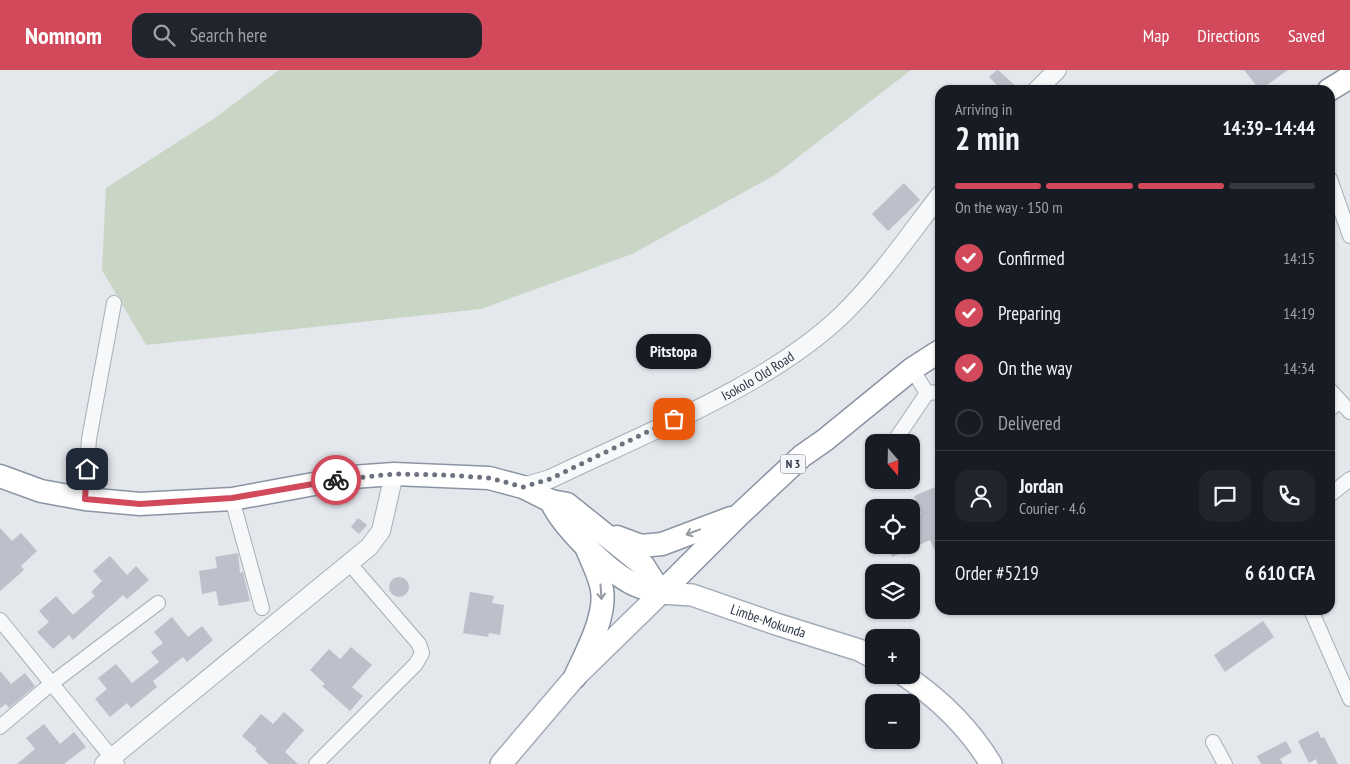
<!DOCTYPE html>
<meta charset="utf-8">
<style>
:root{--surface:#171b24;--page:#20242c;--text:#f1f3f6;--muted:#9ea1a6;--line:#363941;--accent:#d1495b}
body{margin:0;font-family:"PT Sans Narrow",sans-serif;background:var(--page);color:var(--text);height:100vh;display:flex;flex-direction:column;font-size:19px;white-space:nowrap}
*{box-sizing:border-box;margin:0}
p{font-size:16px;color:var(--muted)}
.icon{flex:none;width:28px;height:28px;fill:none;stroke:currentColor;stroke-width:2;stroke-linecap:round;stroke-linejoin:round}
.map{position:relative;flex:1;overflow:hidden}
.drawer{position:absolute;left:935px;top:15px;width:400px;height:530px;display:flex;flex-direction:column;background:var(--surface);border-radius:15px;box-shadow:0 1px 4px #0004}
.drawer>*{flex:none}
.needle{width:32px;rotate:160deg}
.controls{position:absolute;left:865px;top:364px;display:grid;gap:10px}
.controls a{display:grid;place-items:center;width:55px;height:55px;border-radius:10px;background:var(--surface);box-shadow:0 1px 4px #0004;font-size:25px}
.pin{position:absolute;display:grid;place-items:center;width:42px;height:42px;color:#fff;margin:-21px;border-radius:10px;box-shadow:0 2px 8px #0006}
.courier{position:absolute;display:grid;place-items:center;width:50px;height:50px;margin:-25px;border:4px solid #d1495b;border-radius:50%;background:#fff;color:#222;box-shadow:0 1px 6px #0007}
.bubble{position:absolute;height:35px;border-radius:15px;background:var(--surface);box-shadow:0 1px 4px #0004;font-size:16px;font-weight:600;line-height:35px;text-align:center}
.summary em{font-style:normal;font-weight:600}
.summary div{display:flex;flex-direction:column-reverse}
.summary{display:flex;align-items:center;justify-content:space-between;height:85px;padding:0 20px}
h1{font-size:32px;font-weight:600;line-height:38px}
.bar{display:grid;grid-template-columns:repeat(4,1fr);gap:8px 5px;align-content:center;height:60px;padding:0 20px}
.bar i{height:6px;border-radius:4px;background:var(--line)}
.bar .active{background:var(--accent)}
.bar p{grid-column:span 4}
.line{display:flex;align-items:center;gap:12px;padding:0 20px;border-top:1px solid var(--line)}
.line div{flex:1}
.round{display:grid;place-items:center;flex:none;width:52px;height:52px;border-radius:15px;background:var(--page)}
ol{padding:0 20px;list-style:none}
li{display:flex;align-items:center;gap:15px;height:55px}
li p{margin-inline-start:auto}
li .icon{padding:5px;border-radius:50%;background:var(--accent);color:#fff;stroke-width:4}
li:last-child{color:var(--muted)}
li i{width:28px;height:28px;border:2px solid var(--line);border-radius:50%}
header{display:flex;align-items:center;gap:30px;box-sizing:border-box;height:70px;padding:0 25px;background:var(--accent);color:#fff}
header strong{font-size:24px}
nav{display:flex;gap:28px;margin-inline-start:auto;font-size:18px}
.search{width:350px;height:45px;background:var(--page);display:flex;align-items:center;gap:12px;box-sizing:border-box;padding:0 18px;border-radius:15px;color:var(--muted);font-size:19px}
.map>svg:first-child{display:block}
.green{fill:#c9d6c5}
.building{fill:#bbc0ca}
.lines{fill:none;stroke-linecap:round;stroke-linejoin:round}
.minor-casing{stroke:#a9aeb7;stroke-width:16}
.tertiary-casing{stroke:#a9aeb7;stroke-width:20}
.primary-casing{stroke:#a3abb8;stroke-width:24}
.trunk-casing{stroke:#8b94a3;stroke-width:25}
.minor{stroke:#f7f8fa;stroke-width:14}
.tertiary{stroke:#f7f8fa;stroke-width:18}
.primary{stroke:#fff;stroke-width:21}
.trunk{stroke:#fff;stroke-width:22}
.oneway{stroke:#959aa2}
.done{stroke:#6c737f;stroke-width:5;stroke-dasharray:0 9}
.route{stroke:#d1495b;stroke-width:6}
.labels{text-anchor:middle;stroke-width:4;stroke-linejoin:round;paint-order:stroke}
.shield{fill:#f4f6f9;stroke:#676e7b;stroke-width:1}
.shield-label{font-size:12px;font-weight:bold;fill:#2b3445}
.street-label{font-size:14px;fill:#2b3445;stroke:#f4f6f9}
</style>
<header>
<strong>Nomnom</strong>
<div class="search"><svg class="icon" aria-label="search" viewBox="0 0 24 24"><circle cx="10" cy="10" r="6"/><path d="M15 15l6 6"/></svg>Search here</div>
<nav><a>Map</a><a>Directions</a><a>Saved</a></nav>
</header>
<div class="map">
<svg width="1350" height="694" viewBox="0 0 1350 694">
<rect width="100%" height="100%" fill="#e4e7ec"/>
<polygon class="green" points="279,0 911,0 775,105 632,184 481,239 146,275 102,200 106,118 215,48"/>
<g class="building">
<polygon points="997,0 998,0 1020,20 1002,20 989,7"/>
<polygon points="1244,0 1288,0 1260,20"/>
<polygon points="904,113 920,130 888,161 872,144"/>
<polygon points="940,415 940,493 930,470 892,487 887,475 911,475 911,447 921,443 914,426"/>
<polygon points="358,448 367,455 359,464 351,457"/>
<polygon points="0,458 12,471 21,463 37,481 21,496 24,500 0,521"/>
<polygon points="238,483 240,503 243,502 250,531 219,536 216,521 202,524 199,501 217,498 215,487"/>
<polygon points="110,486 127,505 136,496 149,510 127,529 123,525 73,570 69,565 53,579 37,562 49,552 39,541 56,526 73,545 95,526 91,522 102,511 93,501"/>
<circle cx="399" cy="517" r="10"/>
<polygon points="470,522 494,526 492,533 504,535 500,565 489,563 488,567 463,563"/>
<polygon points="172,547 188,567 202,556 213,570 187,592 183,587 153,611 157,617 131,638 127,633 110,647 95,629 107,619 98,608 116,594 132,613 159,592 151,582 163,573 154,562"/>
<polygon points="1263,551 1274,567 1225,602 1214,585"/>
<polygon points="351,577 372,595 352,617 363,626 350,641 322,616 325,614 310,600 329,579 340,589"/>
<polygon points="0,601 11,614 25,603 35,616 9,638 6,634 0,638"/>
<polygon points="284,642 304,660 285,682 298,694 269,694 255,681 257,679 242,666 261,644 273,654"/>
<polygon points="44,654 60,674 74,662 86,677 64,694 17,694 35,679 26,668"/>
<polygon points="1318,661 1321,668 1324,667 1338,694 1318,694 1316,689 1309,693 1298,671"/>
<polygon points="1286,671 1292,682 1280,689 1283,694 1261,694 1257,686"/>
</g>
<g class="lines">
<g class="minor-casing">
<g id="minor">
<polyline points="1330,109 1350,166"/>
<polyline points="1330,320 1340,331 1330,339"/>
<polyline points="927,323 940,322"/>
<polyline points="1340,331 1350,342"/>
<polyline points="896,369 927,323 912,299"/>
<polyline points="1330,425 1350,409"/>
<polyline points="85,429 89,369 114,233"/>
<polyline points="232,429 262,538"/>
<polyline points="1311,540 1350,629"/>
<polyline points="0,550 117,694"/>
<polyline points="0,657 52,613 158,533"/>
<polyline points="1213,672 1225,694"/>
<polyline points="316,694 416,594 422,583 419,574 350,494"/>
</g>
</g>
<g class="tertiary-casing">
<g id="tertiary">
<polyline points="1037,20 1057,0"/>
<path id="s1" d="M523,417L550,409C643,364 768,316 842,245C879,209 909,165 940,125"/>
<polyline points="104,694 369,477 381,461 394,404"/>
</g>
</g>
<g class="primary-casing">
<g id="primary">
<path d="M904,605C938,628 970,659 991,694"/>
<path id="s2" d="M501,694L575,607L661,523L692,525L776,554L859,580L874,588"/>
</g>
</g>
<g class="trunk-casing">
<g id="trunk">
<polyline points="1329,20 1350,7"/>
<polyline points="0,406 41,421 85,429 140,434 232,429 352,407 394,404 489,408 523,417 551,431 567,434 643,495 661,523"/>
<path d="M551,431C561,455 605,498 628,511C637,517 650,520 661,523"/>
<polyline points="617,467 641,476 662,474 731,448"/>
<polyline points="661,523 739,445 802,386 825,370 912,299 940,281"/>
<path d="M575,607C586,583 609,542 601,515C598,503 592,491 587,479"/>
</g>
</g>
<use href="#minor" class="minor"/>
<use href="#tertiary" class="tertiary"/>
<use href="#primary" class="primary"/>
<use href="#trunk" class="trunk"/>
</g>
<defs><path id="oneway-shaft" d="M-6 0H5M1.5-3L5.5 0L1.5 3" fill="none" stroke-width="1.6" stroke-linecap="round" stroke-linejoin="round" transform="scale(1.25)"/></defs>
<g class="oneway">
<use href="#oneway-shaft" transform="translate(693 462) rotate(159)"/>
<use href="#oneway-shaft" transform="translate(601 522) rotate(86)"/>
</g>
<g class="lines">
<polyline class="done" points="336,410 394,404 447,405 490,408 523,417 550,409 674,349"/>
<polyline class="route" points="87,399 85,429 140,434 232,428 336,410"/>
</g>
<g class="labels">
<rect class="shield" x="780.5" y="384.5" width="25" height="19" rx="4"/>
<g class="shield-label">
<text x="793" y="398">N 3</text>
</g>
<g class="street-label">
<text dy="5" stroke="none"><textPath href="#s1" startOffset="260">Isokolo Old Road</textPath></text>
<text dy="5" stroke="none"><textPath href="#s2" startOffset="346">Limbe-Mokunda</textPath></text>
</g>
</g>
</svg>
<div class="controls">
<a><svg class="needle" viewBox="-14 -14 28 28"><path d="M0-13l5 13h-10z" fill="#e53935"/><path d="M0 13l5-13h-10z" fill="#9ea1a6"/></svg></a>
<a><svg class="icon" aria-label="locate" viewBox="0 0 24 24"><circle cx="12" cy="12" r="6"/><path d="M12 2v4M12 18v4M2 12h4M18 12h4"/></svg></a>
<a><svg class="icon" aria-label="layers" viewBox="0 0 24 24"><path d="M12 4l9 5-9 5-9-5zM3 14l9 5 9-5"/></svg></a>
<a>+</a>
<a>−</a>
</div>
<div class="pin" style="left:674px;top:349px;background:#ea580c"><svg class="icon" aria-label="bag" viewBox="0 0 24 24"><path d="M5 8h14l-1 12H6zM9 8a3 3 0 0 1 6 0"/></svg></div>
<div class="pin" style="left:87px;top:399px;background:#1f2937"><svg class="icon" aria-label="home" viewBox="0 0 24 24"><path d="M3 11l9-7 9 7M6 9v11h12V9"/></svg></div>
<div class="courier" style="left:336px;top:410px"><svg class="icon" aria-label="bike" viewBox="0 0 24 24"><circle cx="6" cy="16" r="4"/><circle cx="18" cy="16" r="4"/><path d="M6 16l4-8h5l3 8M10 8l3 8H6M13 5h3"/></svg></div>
<div class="bubble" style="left:636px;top:264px;width:75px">Pitstopa</div>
<section class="drawer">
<div class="summary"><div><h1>2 min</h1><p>Arriving in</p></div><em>14:39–14:44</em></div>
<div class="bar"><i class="active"></i><i class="active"></i><i class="active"></i><i></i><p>On the way · 150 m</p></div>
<ol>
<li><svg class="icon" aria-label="check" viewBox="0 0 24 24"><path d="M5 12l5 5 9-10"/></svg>Confirmed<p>14:15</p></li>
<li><svg class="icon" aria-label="check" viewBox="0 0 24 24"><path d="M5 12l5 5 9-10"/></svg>Preparing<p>14:19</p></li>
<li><svg class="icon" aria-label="check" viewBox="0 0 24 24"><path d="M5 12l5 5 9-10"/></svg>On the way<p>14:34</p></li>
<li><i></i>Delivered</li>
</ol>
<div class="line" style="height:90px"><a class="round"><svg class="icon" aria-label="person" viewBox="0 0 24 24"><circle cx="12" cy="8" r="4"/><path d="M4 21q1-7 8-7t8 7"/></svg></a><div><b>Jordan</b><p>Courier · 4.6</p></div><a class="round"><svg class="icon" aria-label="chat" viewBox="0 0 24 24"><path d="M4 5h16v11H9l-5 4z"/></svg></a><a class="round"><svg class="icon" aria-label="phone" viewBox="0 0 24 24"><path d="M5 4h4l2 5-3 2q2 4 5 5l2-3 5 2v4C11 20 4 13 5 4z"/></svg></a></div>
<div class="line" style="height:65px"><div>Order #5219</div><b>6 610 CFA</b></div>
</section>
</div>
